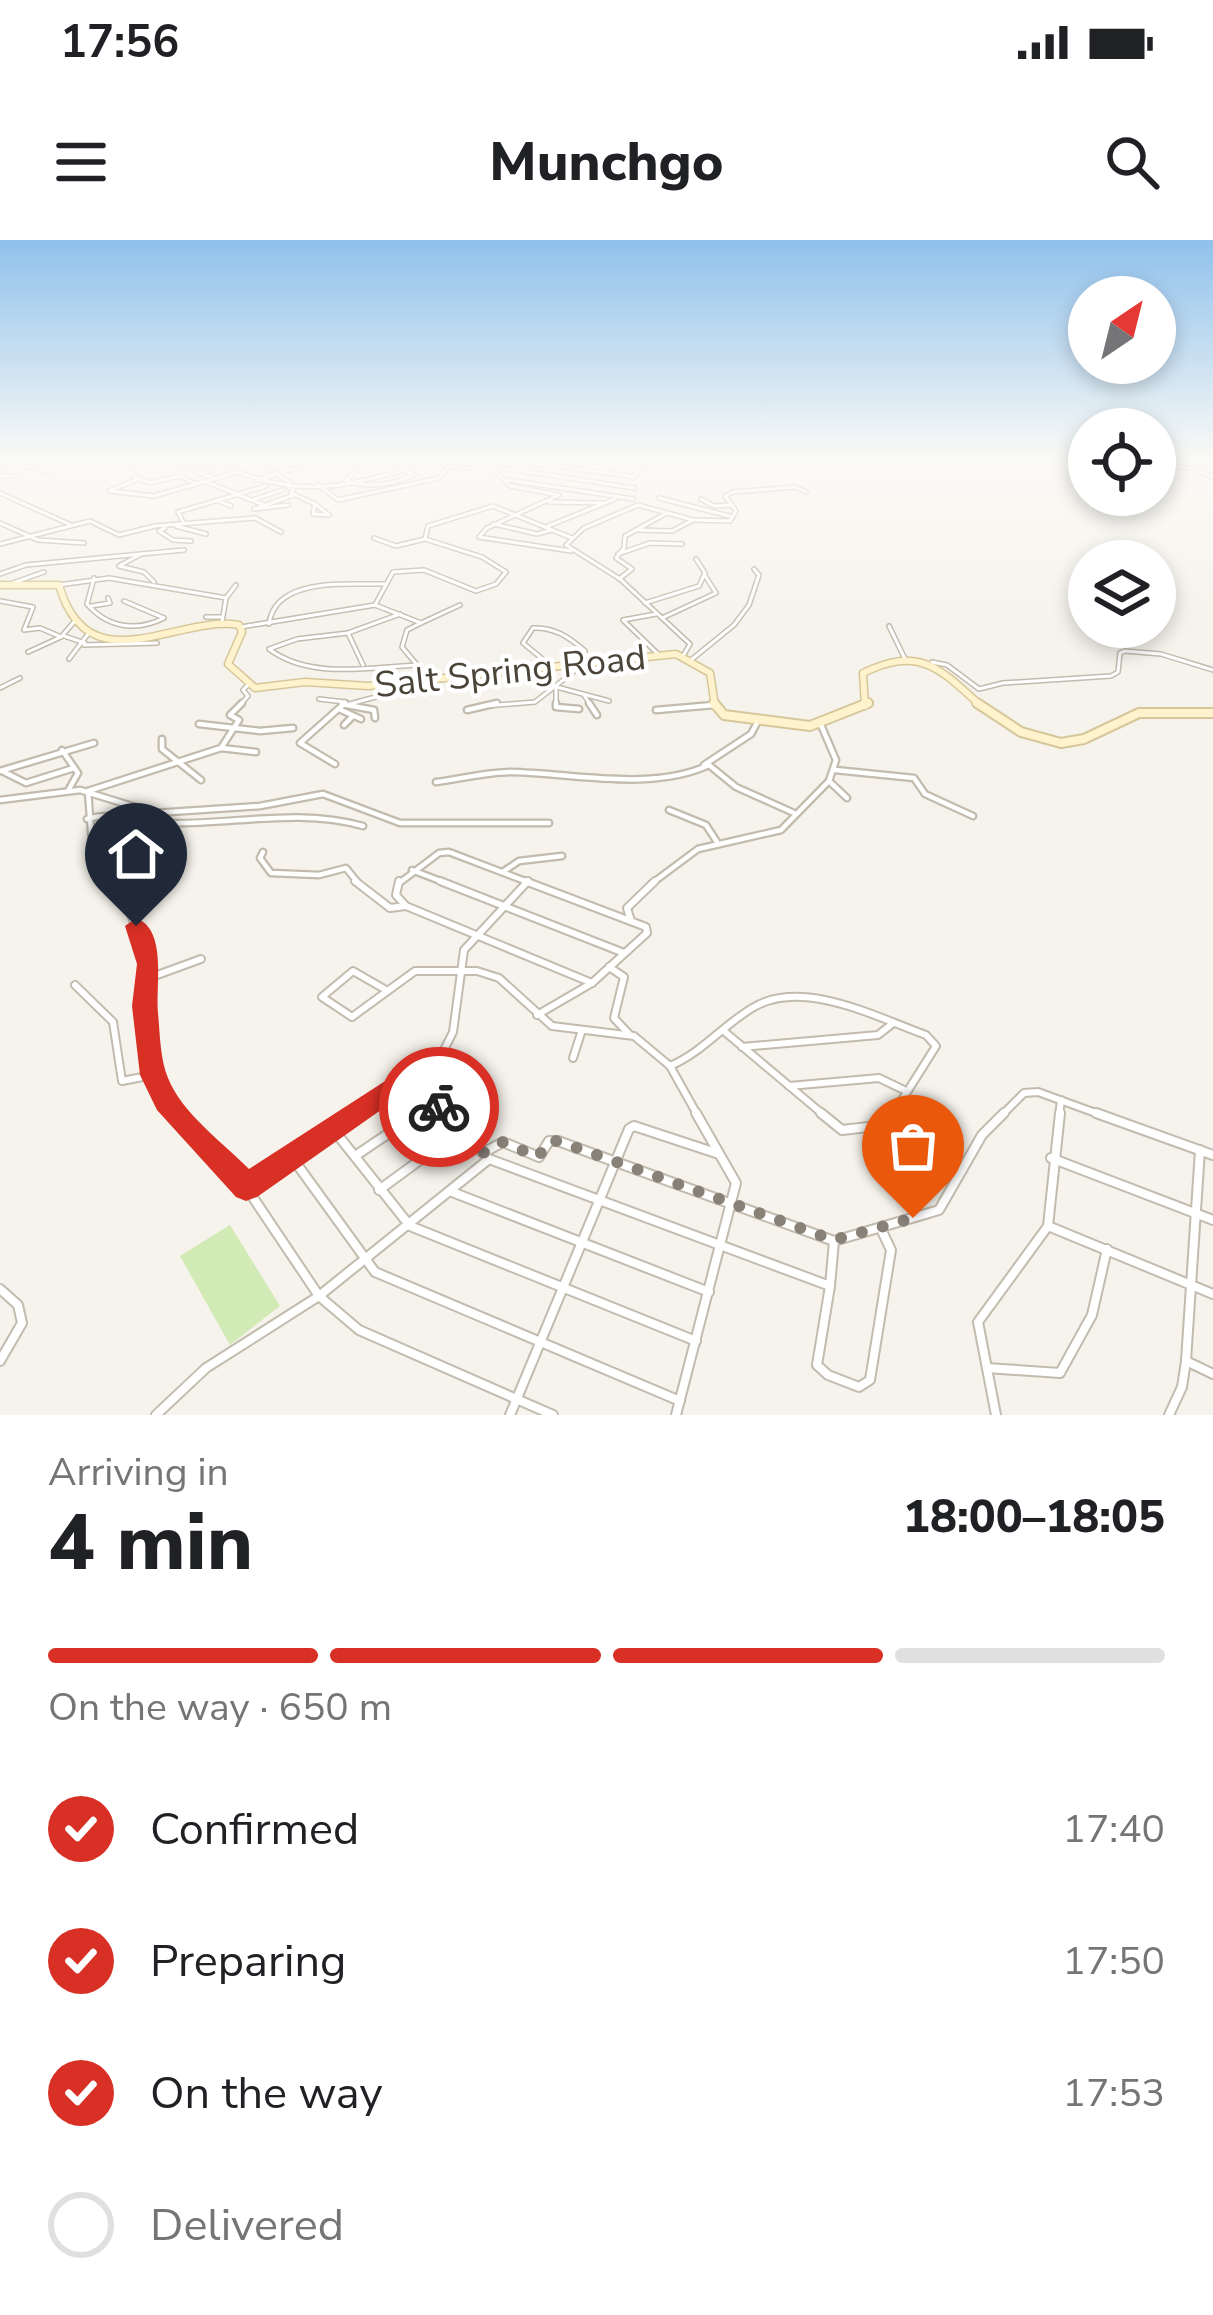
<!DOCTYPE html>
<meta charset="utf-8">
<style>
:root{--surface:#fff;--page:#f2f2f2;--text:#202124;--muted:#757577;--line:#e0e0e0;--accent:#d93025}
body{margin:0;font-family:"Nunito Sans",sans-serif;background:var(--page);color:var(--text);height:100vh;display:flex;flex-direction:column;font-size:45px;white-space:nowrap}
*{box-sizing:border-box;margin:0}
p{font-size:39px;color:var(--muted)}
.icon{flex:none;width:66px;height:66px;fill:none;stroke:currentColor;stroke-width:2;stroke-linecap:round;stroke-linejoin:round}
.map{position:relative;height:1175px;overflow:hidden}
.sheet{display:flex;flex-direction:column;background:var(--surface);flex:1}
.sheet>*{flex:none}
.needle{width:78px;rotate:35deg}
.tools{position:absolute;left:1068px;top:36px;display:grid;gap:24px}
.tools a{display:grid;place-items:center;width:108px;height:108px;border-radius:50%;background:var(--surface);box-shadow:0 6px 18px #0003;font-size:60px}
.pin{position:absolute;display:grid;place-items:center;width:102px;height:102px;color:#fff;margin:-123px -51px;border-radius:50% 50% 50% 0;rotate:-45deg;box-shadow:0 0 12px #0007}
.pin .icon{rotate:45deg}
.courier{position:absolute;display:grid;place-items:center;width:120px;height:120px;margin:-60px;border:9px solid #d93025;border-radius:50%;background:#fff;color:#222;box-shadow:0 3px 15px #0007}
.overview em{font-style:normal;font-weight:800}
.overview div{display:flex;flex-direction:column-reverse}
.overview{display:flex;align-items:center;justify-content:space-between;height:204px;padding:0 48px}
h1{font-size:78px;font-weight:800;line-height:90px}
.bar{display:grid;grid-template-columns:repeat(4,1fr);gap:18px 12px;align-content:center;height:144px;padding:0 48px}
.bar i{height:15px;border-radius:9px;background:var(--line)}
.bar .selected{background:var(--accent)}
.bar p{grid-column:span 4}
ol{padding:0 48px;list-style:none}
li{display:flex;align-items:center;gap:36px;height:132px}
li p{margin-inline-start:auto}
li .icon{padding:12px;border-radius:50%;background:var(--accent);color:#fff;stroke-width:4}
li:last-child{color:var(--muted)}
li i{width:66px;height:66px;border:6px solid var(--line);border-radius:50%}
.status{display:flex;justify-content:space-between;align-items:center;height:84px;padding:0 60px;background:var(--surface);direction:ltr}
.status svg{height:33px;fill:currentColor}
header{display:flex;justify-content:space-between;align-items:center;height:156px;padding:0 48px;background:var(--surface);font-size:54px;font-weight:800}
.map>svg:first-child{display:block}
.green{fill:#d2eab5}
.lines{fill:none;stroke-linecap:round;stroke-linejoin:round}
.street-far3-casing{stroke:#c2bbae;stroke-width:6}
.street-far2-casing{stroke:#c2bbae;stroke-width:9}
.street-far1-casing{stroke:#c2bbae;stroke-width:10}
.street-casing{stroke:#c2bbae;stroke-width:12}
.secondary-far1-casing{stroke:#d6c79b;stroke-width:9}
.secondary-casing{stroke:#d6c79b;stroke-width:12}
.street-far3{stroke:#fff;stroke-width:3}
.street-far2{stroke:#fff;stroke-width:4.5}
.street-far1{stroke:#fff;stroke-width:6}
.street{stroke:#fff;stroke-width:8}
.secondary-far1{stroke:#fff3cd;stroke-width:6}
.secondary{stroke:#fff3cd;stroke-width:8}
.route{fill:#d93025}
.done{stroke:#878178;stroke-width:12;stroke-dasharray:0 21.6}
.labels{text-anchor:middle;stroke-width:9;stroke-linejoin:round;paint-order:stroke}
.far-street-label{font-size:36px;fill:#4b4439;stroke:#fff}
</style>
<div class="status"><b>17:56</b><svg viewBox="0 0 49 12"><path d="M0 12V9h3v3zM5 12V6h3v6zM10 12V3h3v9zM15 12V0h3v12zM26 1h20v11H26zM47 4h2v5h-2z"/></svg></div>
<header><svg class="icon" aria-label="menu" viewBox="0 0 24 24"><path d="M4 6h16M4 12h16M4 18h16"/></svg>Munchgo<svg class="icon" aria-label="search" viewBox="0 0 24 24"><circle cx="10" cy="10" r="6"/><path d="M15 15l6 6"/></svg></header>
<div class="map">
<svg width="1213" height="1175" viewBox="0 0 1213 1175">
<rect width="100%" height="100%" fill="#f6f3ec"/>
<polygon class="green" points="230,985 280,1066 230,1105 180,1016"/>
<g class="lines">
<g class="street-far3-casing">
<g id="street-far3">
<polyline points="119,221 132,227"/>
<polyline points="166,221 183,230"/>
<path d="M211,221C306,263 341,247 437,221"/>
<path d="M352,221L363,224L346,241C370,248 391,245 414,235L407,232"/>
<polyline points="460,221 499,221"/>
<polyline points="500,221 496,231 510,246 559,255 487,288 479,297 571,311"/>
<polyline points="522,221 634,237"/>
<polyline points="13,223 51,232"/>
<polyline points="79,223 127,225"/>
<polyline points="153,223 162,221"/>
<polyline points="261,224 290,243 289,248"/>
<polyline points="1155,226 1213,229"/>
<polyline points="447,227 471,228"/>
<polyline points="497,227 634,248"/>
<polyline points="0,228 18,221"/>
<polyline points="211,228 199,233 214,238"/>
<polyline points="1193,228 1213,237"/>
<polyline points="230,229 240,221"/>
<polyline points="601,232 622,221"/>
<polyline points="0,236 14,236"/>
<polyline points="134,237 149,243 180,236"/>
<polyline points="634,237 647,222"/>
<polyline points="136,240 109,251 154,256 235,233"/>
<polyline points="256,240 320,221"/>
<polyline points="509,240 633,259"/>
<polyline points="204,241 264,265"/>
<polyline points="196,244 180,236 183,230 210,221"/>
<polyline points="319,245 338,260 439,238 447,227 439,221"/>
<polyline points="294,248 291,253 315,264"/>
<polyline points="0,253 71,285"/>
<polyline points="659,258 733,277"/>
<polyline points="701,259 714,266 732,265"/>
<polyline points="216,260 231,266"/>
<polyline points="253,260 282,250"/>
<polyline points="549,262 603,263"/>
<polygon points="315,264 329,275 313,274"/>
<polyline points="288,265 254,269 294,255"/>
<polyline points="638,265 584,288 566,305 620,339 690,404 683,416"/>
<polyline points="693,280 730,281 736,271 725,256 733,252 795,247 806,252"/>
<polyline points="0,283 38,300 84,303"/>
<polyline points="184,284 178,272 266,246"/>
<polyline points="494,284 537,294 552,290"/>
<polyline points="176,286 206,294"/>
<polyline points="548,286 615,259"/>
<polyline points="165,288 159,291 173,300 191,301"/>
<polyline points="637,290 672,291 693,280 638,265"/>
<polyline points="374,298 396,306 425,299 428,286 493,266 572,298"/>
<polyline points="0,304 90,281 119,295 155,286 255,278 281,292"/>
<polyline points="141,314 184,310"/>
<polyline points="618,314 650,303 682,304"/>
<polyline points="0,334 26,325 141,314 119,326 144,332 154,342"/>
<path d="M94,338L87,364C108,388 136,392 164,378L124,361"/>
<polyline points="619,339 632,329 616,318 624,308 625,296 665,274"/>
<polyline points="10,344 44,332"/>
<polyline points="59,345 109,338 226,358 222,382"/>
<polyline points="226,358 236,345"/>
<polyline points="0,361 33,367 24,390 40,388 61,397 74,382"/>
<polyline points="645,363 699,346 705,333 696,319"/>
<polyline points="375,365 393,332 424,330 476,351 496,344 506,332 482,317 425,299"/>
<polyline points="375,365 421,383 407,390 402,407 423,432 438,437"/>
<polyline points="91,366 110,363 108,358"/>
<path d="M400,374L348,393L297,399L269,409C310,440 370,427 418,425"/>
<polyline points="656,374 623,380 659,415"/>
<polyline points="206,377 222,377"/>
<polyline points="662,378 716,353 704,334"/>
<polyline points="421,383 460,365"/>
<path d="M269,384C275,336 349,345 386,344"/>
<polyline points="889,386 905,419"/>
<polyline points="241,387 375,365"/>
<polyline points="348,393 363,425"/>
<polyline points="64,396 85,403"/>
<polyline points="84,405 157,403"/>
<polyline points="28,412 61,397"/>
<polyline points="69,419 88,394"/>
<polyline points="691,420 734,385 749,365 759,335 754,329"/>
<polyline points="932,422 947,425 979,449 1003,443 1111,436 1118,432 1120,413 1125,411 1161,414 1213,430"/>
<path d="M551,426L523,403L533,388C554,387 569,397 585,411L579,422"/>
<polyline points="553,446 609,461"/>
<polyline points="0,448 20,438"/>
<polyline points="556,449 556,466"/>
<polyline points="584,455 591,466"/>
<polyline points="319,459 345,462"/>
<polyline points="342,464 351,466"/>
<polyline points="239,466 248,456 243,450 249,444"/>
<polyline points="342,466 413,447 421,440"/>
<polyline points="485,466 535,462 581,426"/>
<polyline points="706,466 714,465"/>
</g>
</g>
<g class="street-far2-casing">
<g id="street-far2">
<polyline points="556,463 556,467 579,469"/>
<polyline points="589,463 597,475"/>
<polyline points="342,464 374,470 375,478"/>
<polyline points="341,470 361,479"/>
<polyline points="467,470 497,463"/>
<polyline points="656,470 714,465"/>
<polyline points="199,484 260,491 293,488"/>
<polyline points="344,485 353,476"/>
<polyline points="162,499 162,509 201,540"/>
<polyline points="221,508 256,512"/>
<polyline points="62,510 78,533 69,549"/>
<polyline points="335,524 300,503 345,463"/>
<polyline points="704,525 751,494 758,481"/>
<polyline points="835,530 914,538 925,554 973,576"/>
<polyline points="0,531 94,503"/>
<polyline points="2,531 26,543 74,528"/>
<polyline points="829,541 847,558"/>
<path d="M436,542C461,539 487,532 511,532C573,533 651,552 709,525L736,547L794,573"/>
<polyline points="88,551 92,604 122,644"/>
<polyline points="88,551 221,508 239,480 230,475 242,463"/>
<polyline points="0,560 80,550 155,573 260,566 323,554 400,583 549,583"/>
<polyline points="669,570 706,585 717,602"/>
<path d="M87,579C115,571 133,582 160,583C229,586 295,567 363,586"/>
<polyline points="263,612 260,618 271,633 319,635 346,628 359,644"/>
<polyline points="412,630 448,644"/>
<polyline points="504,631 519,621 562,616"/>
<polyline points="125,644 165,627"/>
<polyline points="398,644 439,613 449,612 533,644"/>
<polyline points="651,644 698,609 781,590 829,541 836,520 821,485"/>
</g>
</g>
<g class="street-far1-casing">
<g id="street-far1">
<polyline points="120,641 148,725 145,766 153,835 179,876"/>
<polyline points="355,641 390,668 406,666"/>
<polyline points="399,641 396,655 406,666 592,743"/>
<polyline points="440,641 624,713"/>
<polyline points="525,641 646,687 647,693 592,743"/>
<polyline points="123,645 132,641"/>
<polyline points="631,681 627,668 655,641"/>
<polyline points="609,727 624,737 614,778 629,794"/>
<polyline points="149,738 201,719"/>
<polyline points="75,745 113,782 122,841 153,835"/>
<polyline points="386,750 353,731 322,757 352,777 415,731 477,731 499,738 552,786 634,796 670,826 698,876"/>
<polyline points="537,775 592,743"/>
<polyline points="725,792 825,876"/>
<polyline points="742,807 878,795 892,784"/>
<polyline points="573,818 581,793"/>
<path d="M670,826C703,812 724,784 754,767C804,738 878,778 926,795L936,806L892,876"/>
<polyline points="410,836 448,876"/>
<polyline points="789,846 879,838 906,851"/>
<polyline points="350,876 443,812 453,792 464,710 528,641"/>
<polyline points="415,876 435,862"/>
<polyline points="1001,876 1024,853 1038,852 1104,876"/>
<polyline points="1059,876 1061,860"/>
</g>
</g>
<g class="street-casing">
<g id="street">
<polyline points="176,873 246,947 319,1056 359,1090 553,1175"/>
<polyline points="445,873 489,919 830,1046 817,1125 828,1135 859,1147 870,1140 891,1010 881,989"/>
<polyline points="821,873 842,890 886,885 894,873"/>
<polyline points="1096,873 1213,915"/>
<polyline points="333,889 410,986 696,1101"/>
<polyline points="483,913 503,902 539,917 549,901 558,901 834,1001 939,970 982,895 1004,873"/>
<polyline points="291,916 375,1032 680,1161"/>
<polyline points="355,916 419,873"/>
<polyline points="1051,918 1213,980"/>
<polyline points="246,947 354,873"/>
<polyline points="379,950 461,890"/>
<polyline points="452,952 709,1052"/>
<polyline points="1048,986 1213,1054"/>
<polyline points="830,1046 834,1001"/>
<polyline points="0,1049 18,1065 22,1083 0,1121"/>
<polyline points="1186,1121 1213,1134"/>
<polyline points="987,1128 1060,1133 1092,1075 1107,1009"/>
<polyline points="156,1175 206,1128 319,1056 489,919"/>
<polyline points="510,1175 629,889 634,886 719,914"/>
<polyline points="676,1175 736,943 696,873"/>
<polyline points="996,1175 978,1082 1048,986 1060,873"/>
<polyline points="1169,1175 1182,1147 1186,1121 1200,910"/>
</g>
</g>
<g class="secondary-far1-casing">
<g id="secondary-far1">
<path d="M0,345H59C88,447 177,374 239,385L242,392L228,424L255,448L305,442L368,446L676,414L710,433L715,466"/>
<path d="M865,466L863,433C919,406 939,427 981,466"/>
</g>
</g>
<g class="secondary-casing">
<g id="secondary">
<polyline points="714,463 724,475 810,486 868,463"/>
<polyline points="977,463 1021,492 1061,503 1084,499 1139,473 1213,473"/>
</g>
</g>
<use href="#street-far3" class="street-far3"/>
<use href="#street-far2" class="street-far2"/>
<use href="#street-far1" class="street-far1"/>
<use href="#street" class="street"/>
<use href="#secondary-far1" class="secondary-far1"/>
<use href="#secondary" class="secondary"/>
</g>
<linearGradient id="sky" x2="0" y2="1"><stop stop-color="#8fc1ec"/><stop offset="0.57" stop-color="#fbfaf6"/><stop offset="1" stop-color="#fbfaf6" stop-opacity="0"/></linearGradient>
<rect width="1213" height="385" fill="url(#sky)"/>
<path class="route" d="M136,678C168,690 155,746 158,773C160,793 160,819 168,838C181,872 223,903 249,929L410,825C427,831 445,851 452,867L448,875H429L408,851L257,957L246,961L236,957L157,870L140,835L132,766L137,724L125,686Z"/>
<g class="lines">
<polyline class="done" points="439,867 483,913 502,902 538,917 549,901 558,901 834,1000 913,978"/>
</g>
<g class="labels">
<g class="far-street-label">
<text transform="translate(510 430) rotate(-6)" y="13">Salt Spring Road</text>
</g>
</g>
</svg>
<div class="tools">
<a><svg class="needle" viewBox="-14 -14 28 28"><path d="M0-13l5 13h-10z" fill="#e53935"/><path d="M0 13l5-13h-10z" fill="#757577"/></svg></a>
<a><svg class="icon" aria-label="locate" viewBox="0 0 24 24"><circle cx="12" cy="12" r="6"/><path d="M12 2v4M12 18v4M2 12h4M18 12h4"/></svg></a>
<a><svg class="icon" aria-label="layers" viewBox="0 0 24 24"><path d="M12 4l9 5-9 5-9-5zM3 14l9 5 9-5"/></svg></a>
</div>
<div class="pin" style="left:913px;top:978px;background:#ea580c"><svg class="icon" aria-label="bag" viewBox="0 0 24 24"><path d="M5 8h14l-1 12H6zM9 8a3 3 0 0 1 6 0"/></svg></div>
<div class="pin" style="left:136px;top:686px;background:#1f2937"><svg class="icon" aria-label="home" viewBox="0 0 24 24"><path d="M3 11l9-7 9 7M6 9v11h12V9"/></svg></div>
<div class="courier" style="left:439px;top:867px"><svg class="icon" aria-label="bike" viewBox="0 0 24 24"><circle cx="6" cy="16" r="4"/><circle cx="18" cy="16" r="4"/><path d="M6 16l4-8h5l3 8M10 8l3 8H6M13 5h3"/></svg></div>
</div>
<section class="sheet">
<div class="overview"><div><h1>4 min</h1><p>Arriving in</p></div><em>18:00–18:05</em></div>
<div class="bar"><i class="selected"></i><i class="selected"></i><i class="selected"></i><i></i><p>On the way · 650 m</p></div>
<ol>
<li><svg class="icon" aria-label="check" viewBox="0 0 24 24"><path d="M5 12l5 5 9-10"/></svg>Confirmed<p>17:40</p></li>
<li><svg class="icon" aria-label="check" viewBox="0 0 24 24"><path d="M5 12l5 5 9-10"/></svg>Preparing<p>17:50</p></li>
<li><svg class="icon" aria-label="check" viewBox="0 0 24 24"><path d="M5 12l5 5 9-10"/></svg>On the way<p>17:53</p></li>
<li><i></i>Delivered</li>
</ol>
</section>
